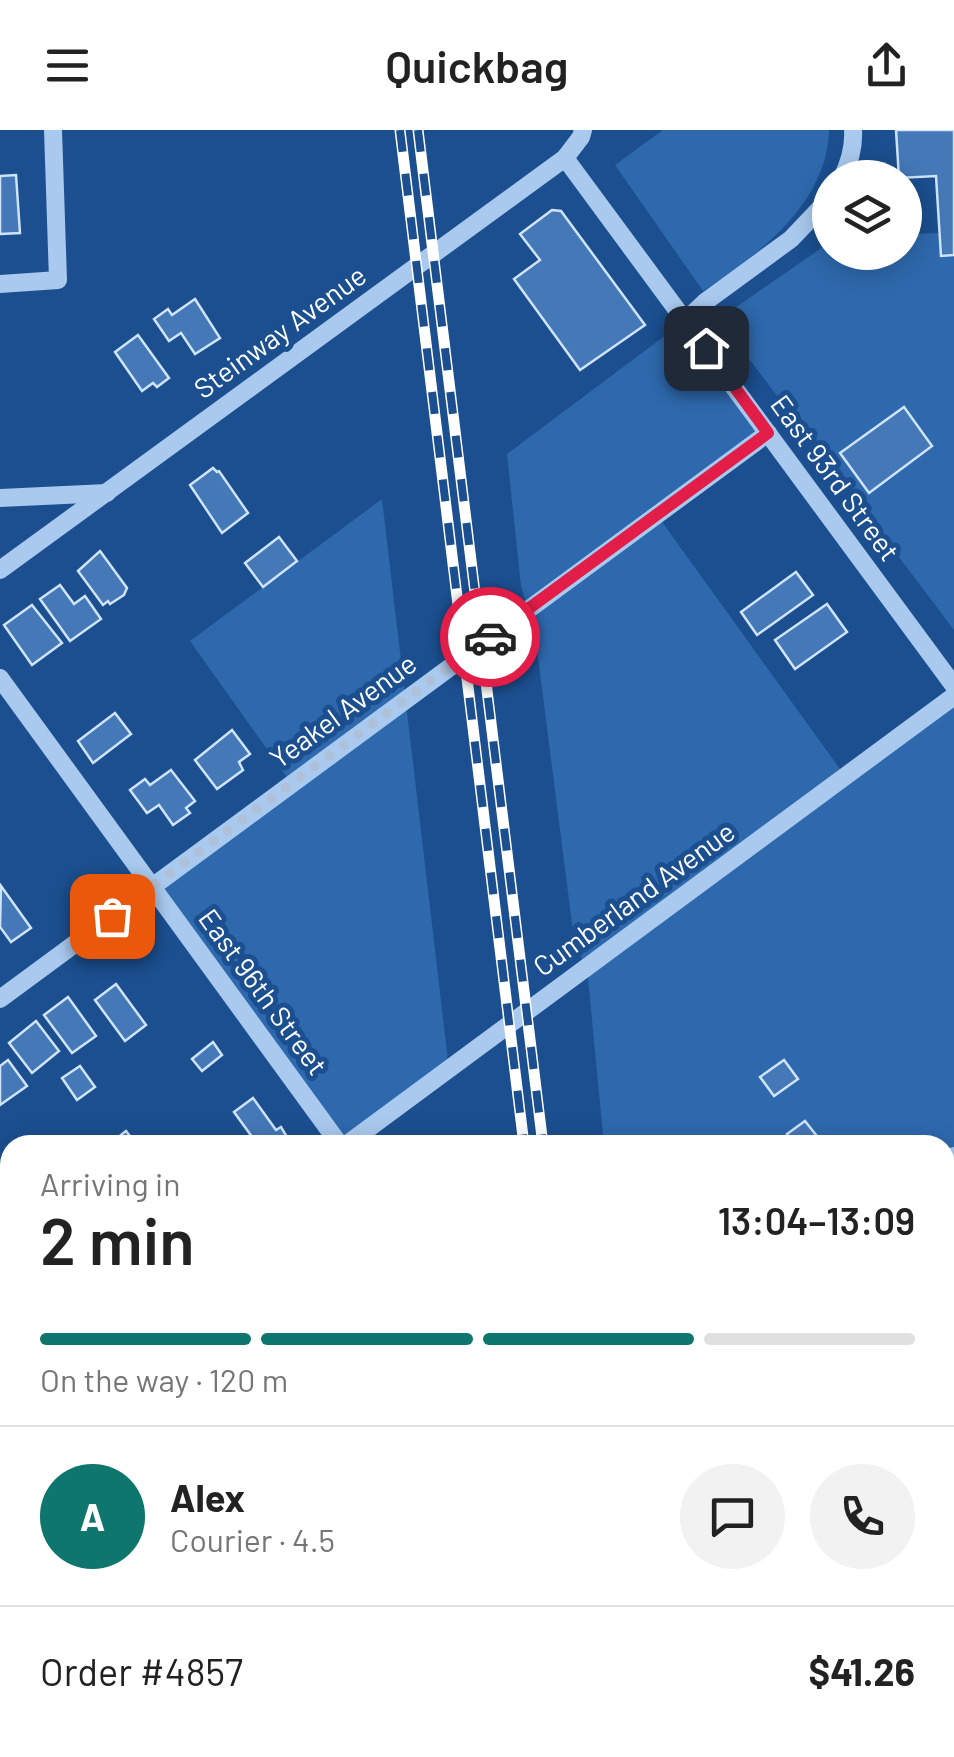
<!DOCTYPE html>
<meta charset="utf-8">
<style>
:root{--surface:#fff;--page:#f2f2f2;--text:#222;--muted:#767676;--line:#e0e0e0;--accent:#0f766e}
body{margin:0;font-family:Barlow,sans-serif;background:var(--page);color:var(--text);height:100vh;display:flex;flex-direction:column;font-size:38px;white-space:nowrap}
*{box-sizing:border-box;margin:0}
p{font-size:32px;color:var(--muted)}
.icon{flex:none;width:55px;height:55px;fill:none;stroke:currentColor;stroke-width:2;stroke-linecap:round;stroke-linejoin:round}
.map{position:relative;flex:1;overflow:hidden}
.drawer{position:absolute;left:0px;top:1005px;width:955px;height:622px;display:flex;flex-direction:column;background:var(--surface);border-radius:30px 30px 0 0;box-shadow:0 5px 25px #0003}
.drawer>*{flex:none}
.controls{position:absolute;left:812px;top:30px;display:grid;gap:20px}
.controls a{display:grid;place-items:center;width:110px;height:110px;border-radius:50%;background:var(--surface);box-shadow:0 5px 25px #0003;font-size:50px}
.pin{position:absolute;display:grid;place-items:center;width:85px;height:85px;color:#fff;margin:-42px;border-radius:20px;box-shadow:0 5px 15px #0006}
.courier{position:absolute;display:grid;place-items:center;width:100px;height:100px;margin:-50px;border:8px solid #e11d48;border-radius:50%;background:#fff;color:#222;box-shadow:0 2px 12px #0007}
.overview em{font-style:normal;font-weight:600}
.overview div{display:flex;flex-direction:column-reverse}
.overview{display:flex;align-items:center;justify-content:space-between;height:170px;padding:0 40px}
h1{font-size:65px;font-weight:600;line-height:75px}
.bar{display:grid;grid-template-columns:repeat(4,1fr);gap:15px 10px;align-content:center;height:120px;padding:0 40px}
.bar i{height:12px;border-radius:8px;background:var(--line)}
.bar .current{background:var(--accent)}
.bar p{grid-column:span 4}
.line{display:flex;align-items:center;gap:25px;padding:0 40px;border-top:2px solid var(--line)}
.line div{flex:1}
.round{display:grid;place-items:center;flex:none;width:105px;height:105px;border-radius:52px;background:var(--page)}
header{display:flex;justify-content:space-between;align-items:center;height:130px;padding:0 40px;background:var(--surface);font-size:45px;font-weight:600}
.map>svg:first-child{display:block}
.green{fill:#2e69ad}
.building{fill:#4478b7;stroke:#cfe3fa;stroke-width:2.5}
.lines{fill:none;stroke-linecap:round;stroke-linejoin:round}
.minor{stroke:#a9c9ee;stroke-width:18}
.major{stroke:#f0f6ff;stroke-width:25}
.rail-casing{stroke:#fff;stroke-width:11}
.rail{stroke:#1b4f8f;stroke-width:8;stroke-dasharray:22;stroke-linecap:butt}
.done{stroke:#afc1d8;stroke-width:10;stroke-dasharray:0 18}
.route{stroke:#e11d48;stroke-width:12}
.labels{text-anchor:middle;stroke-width:10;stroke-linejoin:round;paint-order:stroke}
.street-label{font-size:28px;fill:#fff;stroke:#1b4f8f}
</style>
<header><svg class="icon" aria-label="menu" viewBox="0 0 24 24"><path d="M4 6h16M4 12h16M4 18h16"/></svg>Quickbag<svg class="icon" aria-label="share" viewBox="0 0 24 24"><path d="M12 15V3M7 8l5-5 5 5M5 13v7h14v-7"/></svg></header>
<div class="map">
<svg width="954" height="1627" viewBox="0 0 954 1627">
<rect width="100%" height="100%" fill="#1b4f8f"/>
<g class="green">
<path d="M663,0H829C827,74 759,124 703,161L615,35Z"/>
<polygon points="940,103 941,125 954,125 954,500 719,189 830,112 830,122 905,122 905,104"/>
<polygon points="686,190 768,303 657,385 845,646 954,566 954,1026 945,1032 945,1015 604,1015 587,838 575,817 535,504 521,456 507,324"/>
<polygon points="382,369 449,939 346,1015 153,756 291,653 190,511"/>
</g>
<g class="building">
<polygon points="896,0 954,0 954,125 941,126 936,46 899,48"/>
<polygon points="16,45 20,103 0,104 0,46"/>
<polygon points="552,80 561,81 645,195 580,240 514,149 540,130 520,104"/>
<polygon points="195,169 220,208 195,224 181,203 169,211 154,189 168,179 172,185"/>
<polygon points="138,205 169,248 157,257 153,253 142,261 115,222"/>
<polygon points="904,277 932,316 869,363 840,323"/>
<polygon points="213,338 217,342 219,341 248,383 222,403 190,355"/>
<polygon points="279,407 297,431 263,457 245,433"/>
<polygon points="100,421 127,458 124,465 110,474 108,471 103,475 78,441"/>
<polygon points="796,442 813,465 757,505 741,482"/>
<polygon points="60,455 74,474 85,466 101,489 70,511 40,469"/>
<polygon points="827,474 847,502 795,539 775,510"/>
<polygon points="32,475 62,513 32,535 4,495"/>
<polygon points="115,583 131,604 93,633 78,611"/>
<polygon points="232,600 250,624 239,632 243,640 217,659 195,630"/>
<polygon points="171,640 195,671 186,678 190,683 173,695 159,675 147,683 130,660 145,649 150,655"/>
<polygon points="1,756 31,798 11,812 0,797"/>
<polygon points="116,854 146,895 125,911 95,870"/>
<polygon points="68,867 96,906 72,923 44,885"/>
<polygon points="36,891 59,921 32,943 9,913"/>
<polygon points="213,912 222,925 202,941 192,929"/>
<polygon points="8,930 27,956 0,975 0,936"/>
<polygon points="784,930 798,949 774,966 760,947"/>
<polygon points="80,936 95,957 77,970 62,948"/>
<polygon points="253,968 276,1000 281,997 287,1007 274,1015 258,1015 234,982"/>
<polygon points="805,991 824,1015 794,1015 787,1004"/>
<polygon points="126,1001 137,1015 108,1015"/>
<polygon points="10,1147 10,1170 0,1157 0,1155"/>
<polygon points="0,1171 10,1185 10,1202 0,1209"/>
<polygon points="954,1272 954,1336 945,1324 945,1278"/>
<polygon points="0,1334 10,1344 10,1379 4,1384 0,1378"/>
<polygon points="945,1422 954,1435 954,1474 945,1481"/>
<polygon points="1,1512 10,1525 10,1540 3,1546 0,1542"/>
<polygon points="10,1571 10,1615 0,1602 0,1578"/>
<polygon points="12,1618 55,1618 63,1627 19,1627"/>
<polygon points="689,1618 754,1618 743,1627 690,1627"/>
</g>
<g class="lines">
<g class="minor">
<polyline points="565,28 954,556"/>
<path d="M842,48C849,34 854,16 853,0"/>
<polyline points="0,154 58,150 53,0"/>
<polyline points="686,190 705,172 791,109 830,68"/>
<polyline points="0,368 107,363"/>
<polyline points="0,440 565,28 581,7 583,0"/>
<polyline points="0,548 340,1015"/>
<polyline points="0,869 768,303"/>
<polyline points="346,1015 954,566"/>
<polyline points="945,1032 954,1026"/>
<polyline points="0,1271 10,1264"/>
<polyline points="492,1618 493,1627"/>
<polyline points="141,1627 153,1618"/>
</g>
<g class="major">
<polyline points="945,1542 954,1535"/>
<polyline points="831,1627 844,1618"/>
</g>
<g class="rail-casing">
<g id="rail">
<polyline points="400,0 524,1015"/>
<polyline points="418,0 543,1015"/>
<polyline points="600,1618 601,1627"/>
<polyline points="616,1618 617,1627"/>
</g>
</g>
<use href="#rail" class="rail"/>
</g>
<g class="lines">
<polyline class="done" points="112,786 490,507"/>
<polyline class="route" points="490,507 768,303 706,218"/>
</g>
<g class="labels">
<g class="street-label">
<text transform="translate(280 202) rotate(-36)" y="10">Steinway Avenue</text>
<text transform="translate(835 348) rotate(54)" y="10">East 93rd Street</text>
<text transform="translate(343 581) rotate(-36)" y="10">Yeakel Avenue</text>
<text transform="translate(634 769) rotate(-36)" y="10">Cumberland Avenue</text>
<text transform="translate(263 862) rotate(54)" y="10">East 96th Street</text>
</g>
</g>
</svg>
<div class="controls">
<a><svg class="icon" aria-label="layers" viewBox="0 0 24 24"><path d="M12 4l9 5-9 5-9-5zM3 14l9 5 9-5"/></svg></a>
</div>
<div class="pin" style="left:112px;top:786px;background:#ea580c"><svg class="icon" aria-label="bag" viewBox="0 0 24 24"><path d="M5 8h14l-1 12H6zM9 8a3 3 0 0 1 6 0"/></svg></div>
<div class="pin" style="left:706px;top:218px;background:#1f2937"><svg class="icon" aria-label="home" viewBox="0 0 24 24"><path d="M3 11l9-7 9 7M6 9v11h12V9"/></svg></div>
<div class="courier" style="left:490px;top:507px"><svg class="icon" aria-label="car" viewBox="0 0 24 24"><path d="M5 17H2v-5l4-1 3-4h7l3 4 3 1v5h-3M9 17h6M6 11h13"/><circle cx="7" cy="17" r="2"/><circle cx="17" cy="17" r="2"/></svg></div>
<section class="drawer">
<div class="overview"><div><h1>2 min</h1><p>Arriving in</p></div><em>13:04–13:09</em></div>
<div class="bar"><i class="current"></i><i class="current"></i><i class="current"></i><i></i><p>On the way · 120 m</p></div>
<div class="line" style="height:180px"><b class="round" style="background:var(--accent);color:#fff">A</b><div><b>Alex</b><p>Courier · 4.5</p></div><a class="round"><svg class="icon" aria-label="chat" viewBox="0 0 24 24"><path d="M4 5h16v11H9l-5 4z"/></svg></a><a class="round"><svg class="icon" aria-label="phone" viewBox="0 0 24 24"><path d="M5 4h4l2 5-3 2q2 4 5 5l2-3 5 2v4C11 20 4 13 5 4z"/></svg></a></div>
<div class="line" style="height:130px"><div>Order #4857</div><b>$41.26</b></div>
</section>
</div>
